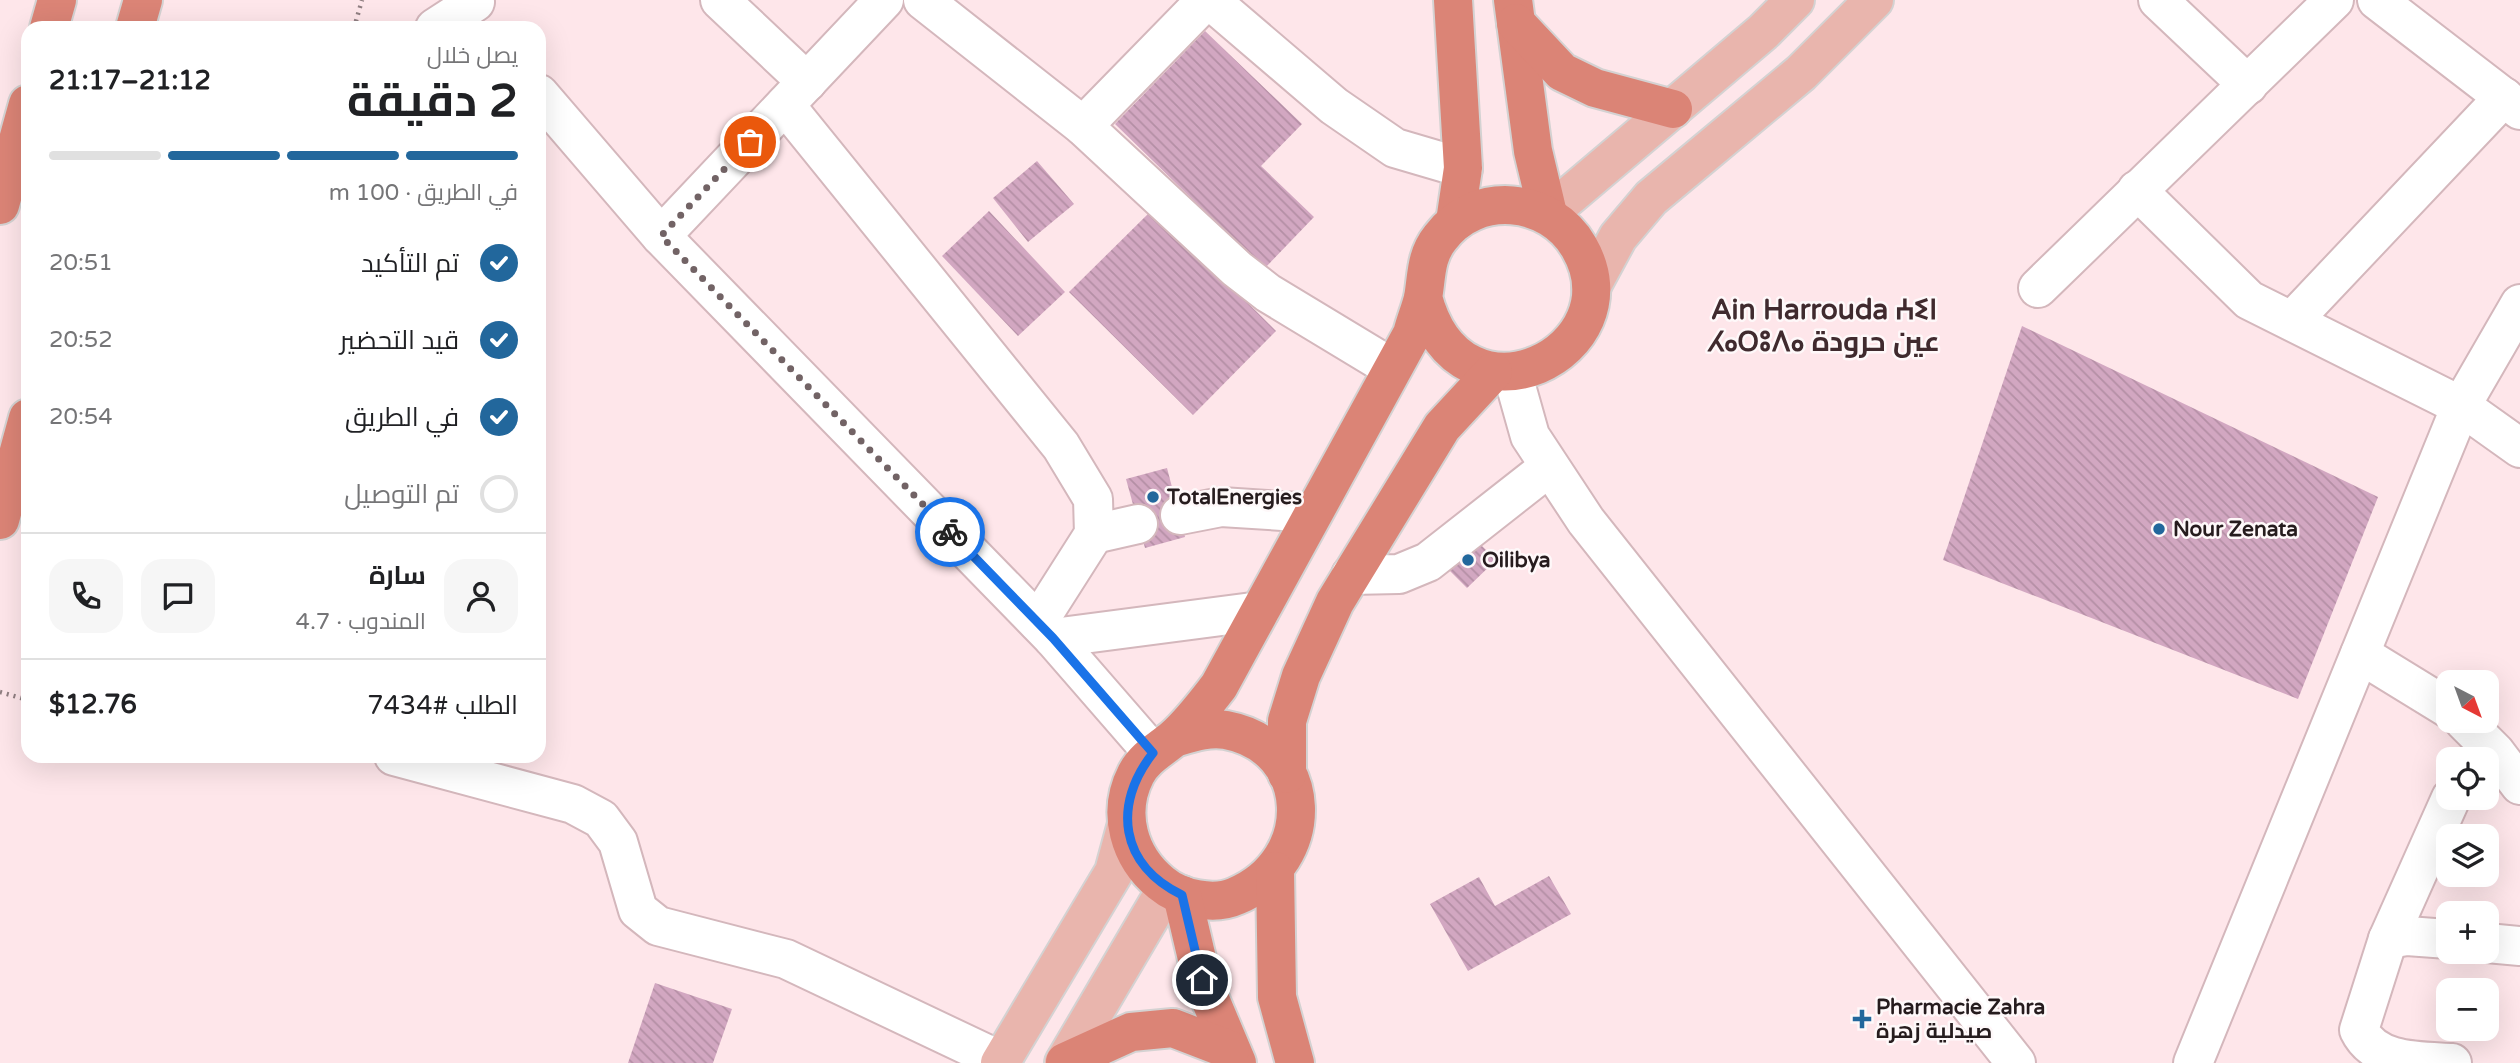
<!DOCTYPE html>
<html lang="ar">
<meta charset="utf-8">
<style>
:root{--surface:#fff;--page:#f6f6f6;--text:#202124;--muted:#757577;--line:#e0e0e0;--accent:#22679c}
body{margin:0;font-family:"Varela Round",Cairo,"Noto Sans Tifinagh",sans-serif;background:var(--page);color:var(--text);direction:rtl;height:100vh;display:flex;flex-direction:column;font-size:26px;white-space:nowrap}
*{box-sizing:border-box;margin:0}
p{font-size:23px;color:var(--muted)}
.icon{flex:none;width:38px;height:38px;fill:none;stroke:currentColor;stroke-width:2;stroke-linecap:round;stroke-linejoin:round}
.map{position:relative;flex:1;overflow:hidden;direction:ltr}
.sheet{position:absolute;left:21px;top:21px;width:525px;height:742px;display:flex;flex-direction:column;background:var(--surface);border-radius:21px;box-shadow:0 7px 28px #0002;direction:rtl}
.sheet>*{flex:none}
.needle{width:46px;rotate:139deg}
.fabs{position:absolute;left:2436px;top:670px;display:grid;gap:14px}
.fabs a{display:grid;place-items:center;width:63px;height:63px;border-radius:14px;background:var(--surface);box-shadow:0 7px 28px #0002;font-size:35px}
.pin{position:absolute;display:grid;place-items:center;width:60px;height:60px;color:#fff;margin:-30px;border:4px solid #fff;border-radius:50%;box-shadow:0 2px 7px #0007}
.courier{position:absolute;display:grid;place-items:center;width:70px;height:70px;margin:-35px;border:5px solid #1a73e8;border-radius:50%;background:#fff;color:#222;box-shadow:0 2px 9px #0007}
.summary em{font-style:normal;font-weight:700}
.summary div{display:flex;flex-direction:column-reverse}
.summary{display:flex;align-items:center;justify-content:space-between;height:119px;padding:0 28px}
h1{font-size:46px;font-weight:700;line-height:52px}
.bar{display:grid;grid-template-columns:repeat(4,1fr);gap:10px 7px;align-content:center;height:84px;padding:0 28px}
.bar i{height:9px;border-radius:5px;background:var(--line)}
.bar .current{background:var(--accent)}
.bar p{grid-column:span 4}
.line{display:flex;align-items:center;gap:18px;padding:0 28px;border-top:2px solid var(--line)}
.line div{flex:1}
.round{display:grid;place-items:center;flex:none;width:74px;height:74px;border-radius:21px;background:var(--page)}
ol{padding:0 28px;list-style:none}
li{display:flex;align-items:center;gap:21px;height:77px}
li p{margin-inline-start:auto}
li .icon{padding:7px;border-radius:50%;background:var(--accent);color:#fff;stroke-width:4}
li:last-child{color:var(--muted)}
li i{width:38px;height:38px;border:4px solid var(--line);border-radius:50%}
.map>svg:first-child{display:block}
.building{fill:url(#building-back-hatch)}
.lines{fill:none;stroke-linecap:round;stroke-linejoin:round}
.minor-casing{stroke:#d4b7bc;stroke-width:42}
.major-casing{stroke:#d4d2d2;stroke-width:42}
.highway-casing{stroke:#d4d2d2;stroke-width:42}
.path{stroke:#907f82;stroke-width:4.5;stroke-dasharray:2 5;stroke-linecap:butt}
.minor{stroke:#fff;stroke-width:38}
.major{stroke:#e9b5ad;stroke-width:38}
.highway{stroke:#db8476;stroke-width:38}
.done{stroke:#726365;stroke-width:7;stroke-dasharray:0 12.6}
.route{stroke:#1a73e8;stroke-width:9}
.poi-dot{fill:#22679c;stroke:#fef8f9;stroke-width:2.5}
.labels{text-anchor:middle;stroke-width:5;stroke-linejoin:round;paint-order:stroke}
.poi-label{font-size:21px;font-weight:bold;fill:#261c1e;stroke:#fef8f9;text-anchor:start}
.district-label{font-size:28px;font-weight:bold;fill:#402a2e;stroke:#fef8f9}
</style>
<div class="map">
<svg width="2520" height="1063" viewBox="0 0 2520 1063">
<defs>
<pattern id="building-back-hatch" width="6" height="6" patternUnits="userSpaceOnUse" patternTransform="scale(1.75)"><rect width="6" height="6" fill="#d2a7c1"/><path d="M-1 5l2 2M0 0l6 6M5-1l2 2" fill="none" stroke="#b48fa5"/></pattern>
</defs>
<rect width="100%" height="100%" fill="#fee6ea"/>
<g class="building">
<polygon points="1205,31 1302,124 1261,166 1314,217 1264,269 1115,124"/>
<polygon points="1037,161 1074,204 1028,242 993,198"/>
<polygon points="1153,209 1276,331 1193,415 1069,292"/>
<polygon points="989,211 1065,292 1018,336 942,256"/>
<polygon points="2022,326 2378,497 2298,699 1943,560"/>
<polygon points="1167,468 1185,537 1145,548 1126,479"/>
<polygon points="1469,533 1496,560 1467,588 1445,566"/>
<polygon points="1549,876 1571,914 1468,971 1430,904 1479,877 1495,906"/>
<polygon points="655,983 732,1009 713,1063 628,1063"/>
</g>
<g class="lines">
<g class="minor-casing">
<g id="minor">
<polyline points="720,0 807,82"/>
<polyline points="923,0 1083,126 1206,0"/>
<polyline points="1210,0 1334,106 1395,148 1463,168"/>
<polyline points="2158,0 2248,85"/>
<polyline points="2377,0 2520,110"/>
<polyline points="435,28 475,2"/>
<polyline points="539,94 661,236 1053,638 1153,753"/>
<polyline points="785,105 1061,446 1093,499 1094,534 1038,622"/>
<polyline points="1083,126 1237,269 1268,293 1392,368"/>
<polyline points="2137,190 2249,300 2461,406 2520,448"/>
<polyline points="661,236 884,0"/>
<polyline points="2038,288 2334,0"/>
<polyline points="2292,321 2504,97"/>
<polyline points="1512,372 1530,436 1586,521 2016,1063"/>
<polyline points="1180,515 1221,507 1313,513"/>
<polyline points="1094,534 1138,524"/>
<polyline points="1351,575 1399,574 1428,562 1549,467"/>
<polyline points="1053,638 1260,611"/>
<polyline points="2360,654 2448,708"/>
<polyline points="2464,721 2495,752 2520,785"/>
<polyline points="394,756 573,804 601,819 618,842 638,910 658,926 786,959 1001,1061"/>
<path d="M2451,798L2388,939L2359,1030C2375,1063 2418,1061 2452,1063"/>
<polyline points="2388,939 2407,936 2448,939"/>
<polyline points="2487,943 2520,946"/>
<polyline points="2193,1063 2461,406 2520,304"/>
</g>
</g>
<g class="major-casing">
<g id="major">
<polyline points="1548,214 1763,32 1795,0"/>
<polyline points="1591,287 1618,237 1651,198 1801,73 1874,0"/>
<polyline points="1000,1063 1114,872 1127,824"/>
<polyline points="1064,1063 1167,888"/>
</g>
</g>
<g class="highway-casing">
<g id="highway">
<polyline points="1453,0 1463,168 1455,222"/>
<polyline points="1513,0 1533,151 1548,214"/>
<polyline points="1516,23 1562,72 1595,88 1673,109"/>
<polyline points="49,28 57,0"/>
<polyline points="135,28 143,0"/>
<polyline points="0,205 28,104"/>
<polyline points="0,520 28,418"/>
<path d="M1174,738C1191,733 1208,727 1226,730C1316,747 1319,861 1236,896C1214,906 1180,899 1161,883C1129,857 1116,813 1136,774C1145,757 1160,750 1174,738C1191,723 1205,704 1219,686L1412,334C1415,322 1420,310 1423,298C1427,276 1425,257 1440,238C1476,189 1550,197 1579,247C1639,350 1461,441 1423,297"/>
<polyline points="1287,774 1287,721 1301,676 1335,602 1442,427 1493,372"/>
<polyline points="1275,871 1277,997 1295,1063"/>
<polyline points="1182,895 1202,980 1237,1063"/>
<polyline points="1065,1062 1131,1032 1173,1028 1230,1050"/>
</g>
</g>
<g class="path">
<polyline points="354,28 362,0"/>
<polyline points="0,692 28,700"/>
</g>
<use href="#minor" class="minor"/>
<use href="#major" class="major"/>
<use href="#highway" class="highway"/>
</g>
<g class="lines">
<polyline class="done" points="750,142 661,236 950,532"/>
<path class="route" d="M950,532L1053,638L1153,753C1112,805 1120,865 1182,895L1202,980"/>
</g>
<g class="poi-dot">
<circle cx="1153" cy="497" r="7"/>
<circle cx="2159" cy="529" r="7"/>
<circle cx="1468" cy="560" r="7"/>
<path d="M1858.5 1008.5h7v7h7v7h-7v7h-7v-7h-7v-7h7z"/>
</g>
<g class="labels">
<g class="poi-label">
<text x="1167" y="504">TotalEnergies</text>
<text x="2173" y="536">Nour Zenata</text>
<text x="1482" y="567">Oilibya</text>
<text x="1876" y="1014">Pharmacie Zahra<tspan x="1876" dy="24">صيدلية زهرة</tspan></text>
</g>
<g class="district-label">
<text x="1824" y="319">Ain Harrouda ⵄⵉⵏ<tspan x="1824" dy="32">ⵃⴰⵔⵓⴷⴰ عين حرودة</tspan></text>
</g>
</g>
</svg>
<div class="fabs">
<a><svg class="needle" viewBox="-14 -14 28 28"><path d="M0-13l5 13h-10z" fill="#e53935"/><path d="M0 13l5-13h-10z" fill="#757577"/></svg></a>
<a><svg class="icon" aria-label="locate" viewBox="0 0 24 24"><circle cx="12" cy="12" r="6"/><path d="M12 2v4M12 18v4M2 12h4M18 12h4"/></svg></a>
<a><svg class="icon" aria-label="layers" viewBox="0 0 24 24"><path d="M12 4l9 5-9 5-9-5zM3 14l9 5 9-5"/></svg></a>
<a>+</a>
<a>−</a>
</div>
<div class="pin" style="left:750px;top:142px;background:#ea580c"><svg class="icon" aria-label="bag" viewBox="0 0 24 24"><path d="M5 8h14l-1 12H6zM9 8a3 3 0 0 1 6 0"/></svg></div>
<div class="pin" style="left:1202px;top:980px;background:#1f2937"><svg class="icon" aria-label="home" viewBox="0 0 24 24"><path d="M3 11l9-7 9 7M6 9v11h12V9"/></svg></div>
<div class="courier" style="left:950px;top:532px"><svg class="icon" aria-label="bike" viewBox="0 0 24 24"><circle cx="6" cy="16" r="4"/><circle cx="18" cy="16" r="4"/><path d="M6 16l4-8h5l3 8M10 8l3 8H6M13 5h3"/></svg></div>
<section class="sheet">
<div class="summary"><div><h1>2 دقيقة</h1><p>يصل خلال</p></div><em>21:12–21:17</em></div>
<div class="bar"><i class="current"></i><i class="current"></i><i class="current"></i><i></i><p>في الطريق · 100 m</p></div>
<ol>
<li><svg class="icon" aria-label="check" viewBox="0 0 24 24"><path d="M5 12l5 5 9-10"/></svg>تم التأكيد<p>20:51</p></li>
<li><svg class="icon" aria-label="check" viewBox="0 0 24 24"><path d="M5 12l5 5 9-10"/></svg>قيد التحضير<p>20:52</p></li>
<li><svg class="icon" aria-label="check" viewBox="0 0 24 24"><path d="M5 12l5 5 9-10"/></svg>في الطريق<p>20:54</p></li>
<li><i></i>تم التوصيل</li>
</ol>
<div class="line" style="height:126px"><a class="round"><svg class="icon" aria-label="person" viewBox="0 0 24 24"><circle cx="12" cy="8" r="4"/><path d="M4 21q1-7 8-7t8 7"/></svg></a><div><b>سارة</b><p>المندوب · 4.7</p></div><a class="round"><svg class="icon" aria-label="chat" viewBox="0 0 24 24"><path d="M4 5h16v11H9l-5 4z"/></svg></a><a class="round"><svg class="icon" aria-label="phone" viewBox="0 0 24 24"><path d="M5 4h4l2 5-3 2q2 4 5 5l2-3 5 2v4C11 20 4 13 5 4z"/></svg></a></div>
<div class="line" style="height:91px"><div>الطلب #7434</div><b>$12.76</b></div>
</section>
</div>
